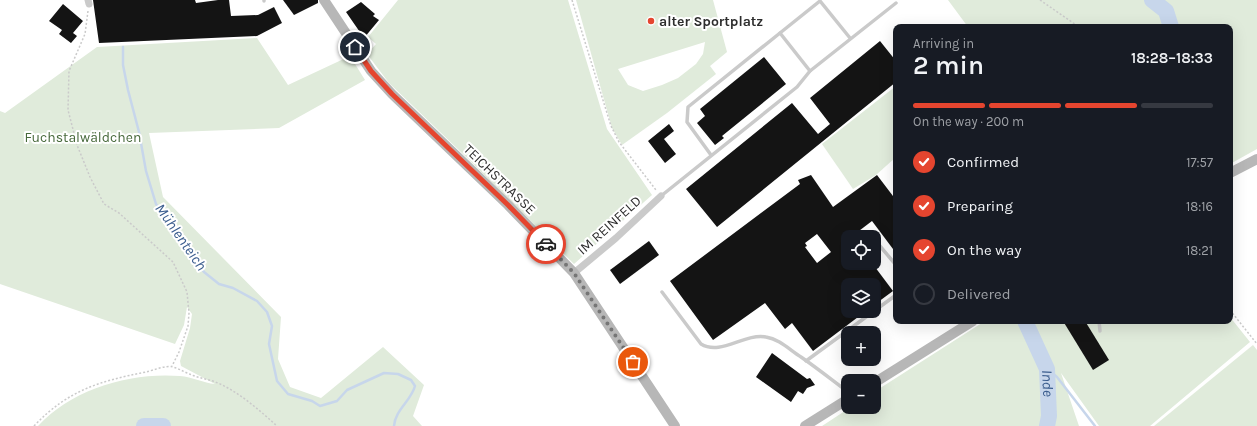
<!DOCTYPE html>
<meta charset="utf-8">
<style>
:root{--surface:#171b24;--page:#20242c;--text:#f1f3f6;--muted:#9ea1a6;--line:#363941;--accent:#e5452f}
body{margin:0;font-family:Karla,sans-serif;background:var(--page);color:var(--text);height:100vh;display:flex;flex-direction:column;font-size:15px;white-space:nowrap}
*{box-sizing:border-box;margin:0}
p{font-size:13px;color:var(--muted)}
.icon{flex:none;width:22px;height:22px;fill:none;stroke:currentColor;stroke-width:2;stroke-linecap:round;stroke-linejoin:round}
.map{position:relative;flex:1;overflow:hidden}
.details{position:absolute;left:893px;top:24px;width:340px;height:300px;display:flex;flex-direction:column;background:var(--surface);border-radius:8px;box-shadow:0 4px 16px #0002}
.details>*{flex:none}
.controls{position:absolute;left:841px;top:230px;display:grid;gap:8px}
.controls a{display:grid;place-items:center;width:40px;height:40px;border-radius:8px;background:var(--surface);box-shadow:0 4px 16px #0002;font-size:20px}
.pin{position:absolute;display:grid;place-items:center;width:34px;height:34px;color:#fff;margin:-17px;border:2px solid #fff;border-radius:50%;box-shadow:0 1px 4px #0007}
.courier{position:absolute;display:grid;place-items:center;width:40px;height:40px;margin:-20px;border:3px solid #e5452f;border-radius:50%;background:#fff;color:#222;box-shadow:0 1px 5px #0007}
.headline em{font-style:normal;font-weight:600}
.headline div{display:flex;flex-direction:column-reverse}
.headline{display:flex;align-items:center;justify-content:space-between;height:68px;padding:0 20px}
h1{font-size:26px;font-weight:600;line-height:30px}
.bar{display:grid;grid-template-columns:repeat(4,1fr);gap:6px 4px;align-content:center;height:48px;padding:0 20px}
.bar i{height:5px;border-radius:3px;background:var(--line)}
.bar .selected{background:var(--accent)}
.bar p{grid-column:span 4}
ol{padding:0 20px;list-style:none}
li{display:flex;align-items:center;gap:12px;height:44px}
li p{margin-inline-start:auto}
li .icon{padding:4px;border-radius:50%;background:var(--accent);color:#fff;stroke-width:4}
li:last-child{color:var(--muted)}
li i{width:22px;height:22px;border:2px solid var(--line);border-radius:50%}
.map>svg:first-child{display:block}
.green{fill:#e0ebdb;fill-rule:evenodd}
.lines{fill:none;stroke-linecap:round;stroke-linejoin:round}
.stream{stroke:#c7d6eb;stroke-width:2.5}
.river{stroke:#c7d6eb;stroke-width:16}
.building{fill:#141414;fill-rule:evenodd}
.path{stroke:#cacaca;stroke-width:1.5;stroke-dasharray:2 2;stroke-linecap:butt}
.lane{stroke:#cacaca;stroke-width:3.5}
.street{stroke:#cacaca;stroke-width:7}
.secondary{stroke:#b7b7b7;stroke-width:10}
.done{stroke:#767676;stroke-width:4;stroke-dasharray:0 7.2}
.route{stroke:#e5452f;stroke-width:5}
.poi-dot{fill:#e5452f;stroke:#fff;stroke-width:1.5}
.labels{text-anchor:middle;stroke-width:4;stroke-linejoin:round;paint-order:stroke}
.poi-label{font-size:14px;font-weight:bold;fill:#2d2d2d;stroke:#fff;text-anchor:start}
.park-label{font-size:14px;fill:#47693b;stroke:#fff}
.street-label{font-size:14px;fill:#2d2d2d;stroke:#fff}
.water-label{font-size:15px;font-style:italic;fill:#3c5e8f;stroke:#fff}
</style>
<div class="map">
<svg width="1257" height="426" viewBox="0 0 1257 426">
<rect width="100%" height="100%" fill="#fff"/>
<g class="green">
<polygon points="398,0 568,0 607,129 652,195 574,264 465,156 389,83 367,54 376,44 368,37"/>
<path d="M576,0H713L727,52L710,66L716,74L667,113L622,145L612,128ZM705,42L703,54L696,64L678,78L662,85L643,91L628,85L618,69Z"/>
<polygon points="948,0 1257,0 1257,149 1230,164 1230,27 968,27"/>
<path d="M257,38L288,85L350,56L365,80L279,128L149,133L163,197L281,317L278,359L290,387L321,398L383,347L424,385L413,416L422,426H38C72,389 130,372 180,376C192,377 204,383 215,384L181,366L180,361L190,328L192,314L187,307L184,325L175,344L0,284V111L5,113L97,47Z"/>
<polygon points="896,86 896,157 876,175 853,189 822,144"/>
<polygon points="1230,317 1250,342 1150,426 1099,426 1061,373 1079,426 822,426 851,407 874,407 874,392 985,321 1230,321"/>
<polygon points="1253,345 1257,350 1257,426 1154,426"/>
</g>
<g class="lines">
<g class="stream">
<path d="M123,47V65L128,90L139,132L146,171L156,204L204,272L219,284L233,288L257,301L267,312L272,326L269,344L277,381L288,394L312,401L320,406L337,401L347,390L384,373L398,374L411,380L415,386C411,401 395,410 394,426"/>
<polyline points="1047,369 1057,377 1095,426"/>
</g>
<g class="river">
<polyline points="1152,0 1166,11 1171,27"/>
<path id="s1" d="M1025,321L1047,369L1049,416L1047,426"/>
<polyline points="144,426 163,426"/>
</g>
</g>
<g class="building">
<polygon points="93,0 195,0 196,3 218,0 229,0 231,16 258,15 274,7 282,23 257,36 99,43"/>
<polygon points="283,0 318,0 318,3 294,15"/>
<polygon points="361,2 375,14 373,16 379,20 364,38 346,12"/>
<polygon points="63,4 83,21 73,33 77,36 71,43 59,34 62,30 49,21"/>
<polygon points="880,41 896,61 896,82 717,227 686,189 792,103 818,134 830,124 810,98"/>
<polygon points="764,57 786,84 722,136 724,138 715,145 697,123 705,116 700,109"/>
<polygon points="669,124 674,131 664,139 676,154 665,163 648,141"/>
<path d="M811,175L833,207L877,175L896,200V253L872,221L851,237H848V263H872L893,291L874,305V285H848V311H866L813,351L792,323L785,329L765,303L713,340L670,281L800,184L798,180ZM817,234L831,252L817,263L805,247L807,246L805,243Z"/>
<polygon points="649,241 659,255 620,284 610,270"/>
<polygon points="1063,321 1085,321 1109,360 1093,370"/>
<polygon points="772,353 807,379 810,378 815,385 807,388 803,394 798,391 791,402 756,377"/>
</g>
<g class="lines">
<g class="path">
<polyline points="572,0 611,126 619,142 656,190"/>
<polyline points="1040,0 1079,27"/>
<polyline points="88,11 85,34 69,71 68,110 77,145 90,177 104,204 119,213 173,262 187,292 189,313 188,326 179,352 172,366"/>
<polyline points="1230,310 1257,344"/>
<path d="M34,426C68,390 100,381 146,372C154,370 166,365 173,367C180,369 186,373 192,375C199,378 206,379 213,381C237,390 258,409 277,426"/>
</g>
<g class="lane">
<polyline points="264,0 264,1"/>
<polyline points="810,71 780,33 820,1 850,38"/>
<polyline points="711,155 687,122 688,107 780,33"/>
<polyline points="661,196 797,87 810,71 896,3"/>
<polyline points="870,234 872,237"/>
<polyline points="874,239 896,265"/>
<path d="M662,292L701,344C721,356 744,333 766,337C779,339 790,350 801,357C817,368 832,380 848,392"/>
<polyline points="1099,321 1100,331"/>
<polyline points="806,361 896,295"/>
</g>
<g class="street">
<polyline points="88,0 89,4"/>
<polyline points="574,273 616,238 661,196"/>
</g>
<g class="secondary">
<polyline points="324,0 371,71 392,94 508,205 574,273 675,426"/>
<polyline points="1230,173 1257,159"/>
<polyline points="874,383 973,321"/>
<polyline points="805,426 848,399"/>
</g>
</g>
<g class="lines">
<polyline class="done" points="546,244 574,273 633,362"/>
<polyline class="route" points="355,47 371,71 392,94 508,205 546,244"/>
</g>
<circle class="poi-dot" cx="651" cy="21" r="4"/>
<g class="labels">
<g class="poi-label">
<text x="659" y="26">alter Sportplatz</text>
</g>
<g class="park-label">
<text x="83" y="142">Fuchstalwäldchen</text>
</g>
<g class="street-label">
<text transform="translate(500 179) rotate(44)" y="5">TEICHSTRASSE</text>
<text transform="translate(609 225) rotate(-42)" y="5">IM REINFELD</text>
</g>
<g class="water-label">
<text transform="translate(181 237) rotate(55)" y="5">Mühlenteich</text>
<text dy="5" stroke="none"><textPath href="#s1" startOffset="67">Inde</textPath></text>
</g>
</g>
</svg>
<div class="controls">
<a><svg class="icon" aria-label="locate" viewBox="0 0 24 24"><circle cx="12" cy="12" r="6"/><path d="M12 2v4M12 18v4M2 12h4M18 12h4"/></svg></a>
<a><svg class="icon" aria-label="layers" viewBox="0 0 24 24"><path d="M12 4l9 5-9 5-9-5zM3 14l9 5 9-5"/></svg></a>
<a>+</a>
<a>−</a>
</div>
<div class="pin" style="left:633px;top:362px;background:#ea580c"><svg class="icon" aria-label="bag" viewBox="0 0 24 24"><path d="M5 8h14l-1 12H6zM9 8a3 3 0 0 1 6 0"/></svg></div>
<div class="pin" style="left:355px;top:47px;background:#1f2937"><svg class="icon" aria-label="home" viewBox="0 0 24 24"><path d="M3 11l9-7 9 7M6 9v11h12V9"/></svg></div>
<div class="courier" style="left:546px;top:244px"><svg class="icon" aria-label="car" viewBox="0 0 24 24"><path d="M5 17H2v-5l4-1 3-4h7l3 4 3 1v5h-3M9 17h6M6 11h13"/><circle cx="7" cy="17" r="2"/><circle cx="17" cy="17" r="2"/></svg></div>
<section class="details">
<div class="headline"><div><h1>2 min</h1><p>Arriving in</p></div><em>18:28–18:33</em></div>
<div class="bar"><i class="selected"></i><i class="selected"></i><i class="selected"></i><i></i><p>On the way · 200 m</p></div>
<ol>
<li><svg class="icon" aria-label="check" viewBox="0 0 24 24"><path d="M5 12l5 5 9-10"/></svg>Confirmed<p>17:57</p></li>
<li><svg class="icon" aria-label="check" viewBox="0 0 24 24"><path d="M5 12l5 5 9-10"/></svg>Preparing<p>18:16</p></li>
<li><svg class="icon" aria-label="check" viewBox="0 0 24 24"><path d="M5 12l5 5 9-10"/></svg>On the way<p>18:21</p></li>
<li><i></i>Delivered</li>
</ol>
</section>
</div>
